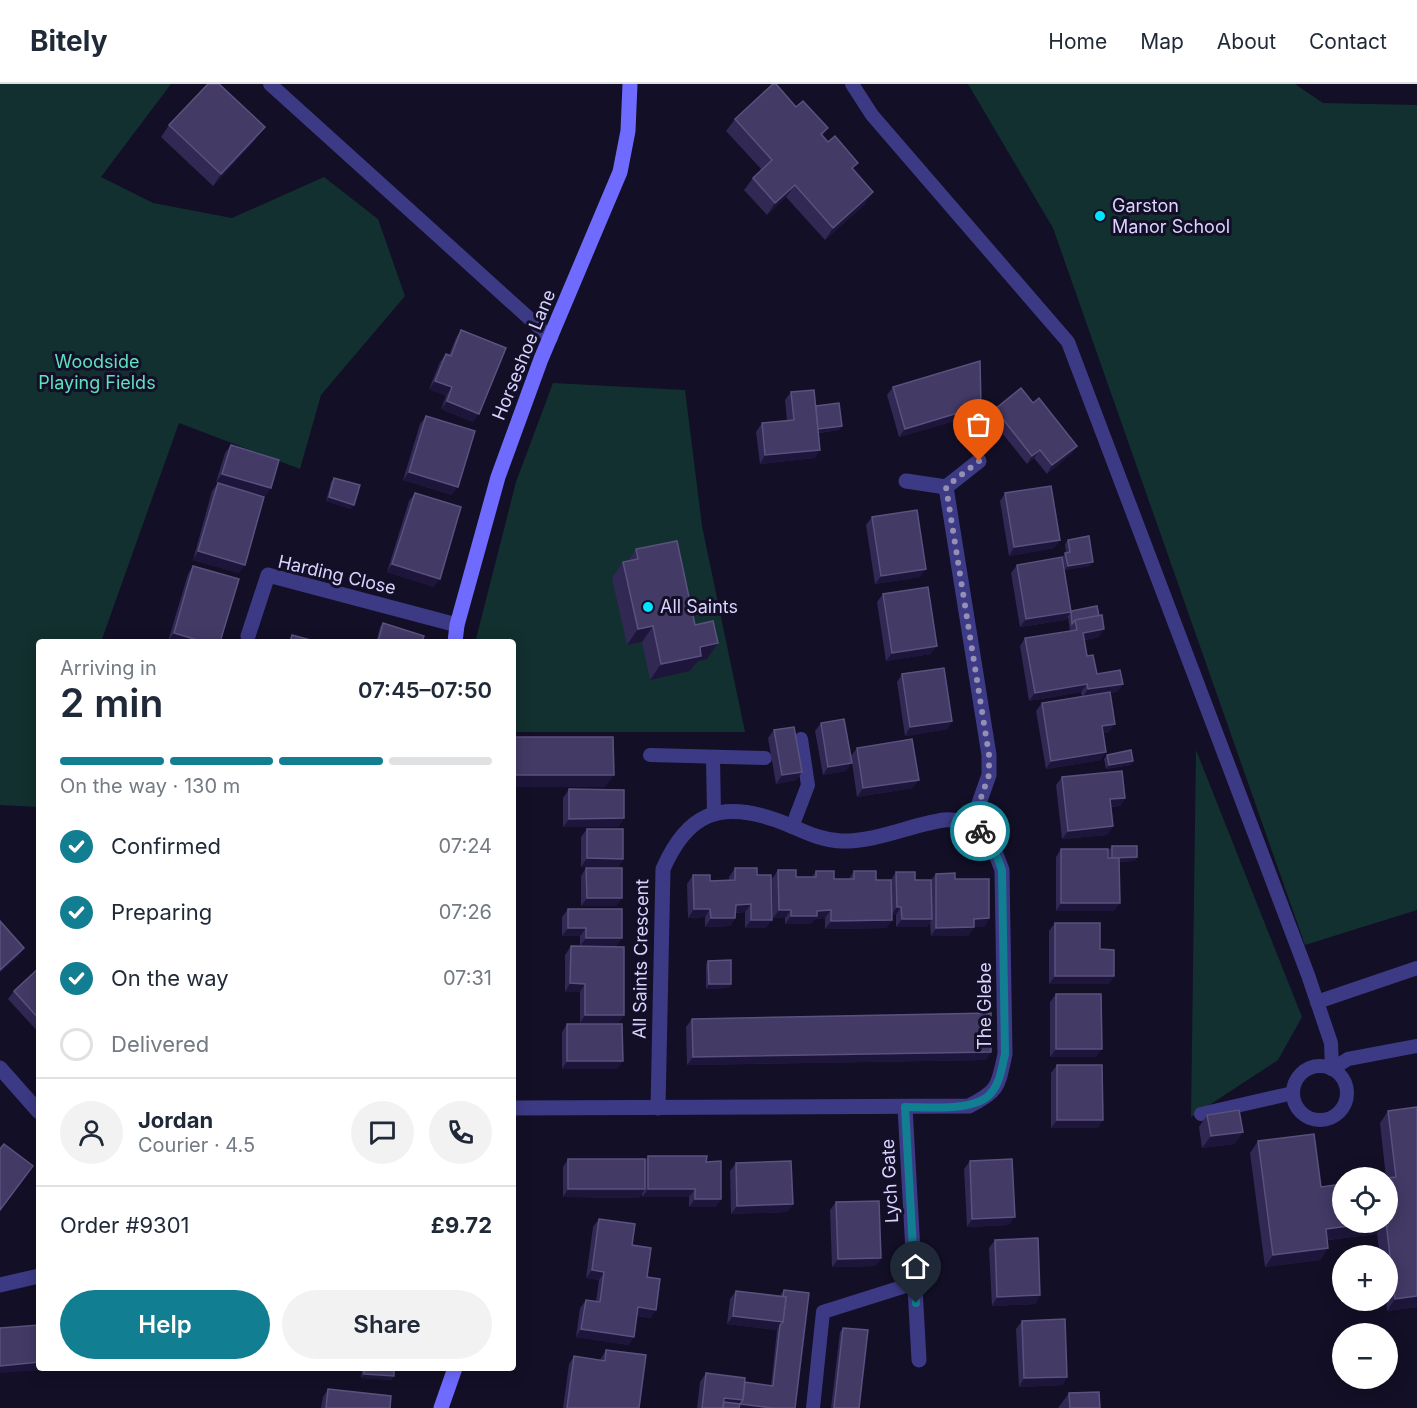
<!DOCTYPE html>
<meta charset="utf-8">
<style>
:root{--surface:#fff;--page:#f2f2f3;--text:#1f2937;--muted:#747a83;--line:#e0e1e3;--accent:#117e91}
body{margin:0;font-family:Inter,sans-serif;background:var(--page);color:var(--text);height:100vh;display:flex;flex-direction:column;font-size:22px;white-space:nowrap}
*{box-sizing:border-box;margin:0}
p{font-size:20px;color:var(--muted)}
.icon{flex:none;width:33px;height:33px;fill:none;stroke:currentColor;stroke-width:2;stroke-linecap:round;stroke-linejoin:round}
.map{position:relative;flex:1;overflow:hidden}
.details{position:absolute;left:36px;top:555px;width:480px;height:732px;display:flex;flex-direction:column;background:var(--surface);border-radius:6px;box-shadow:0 3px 15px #0003}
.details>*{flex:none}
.tools{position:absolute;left:1332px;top:1083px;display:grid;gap:12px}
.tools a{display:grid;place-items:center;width:66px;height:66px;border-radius:50%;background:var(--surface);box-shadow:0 3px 15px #0003;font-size:30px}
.pin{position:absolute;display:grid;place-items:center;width:51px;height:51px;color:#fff;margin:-62px -26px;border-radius:50% 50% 50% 0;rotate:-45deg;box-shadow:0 0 6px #0007}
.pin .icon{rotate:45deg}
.courier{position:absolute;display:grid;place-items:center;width:60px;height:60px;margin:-30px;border:4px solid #117e91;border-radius:50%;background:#fff;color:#222;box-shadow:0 2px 8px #0007}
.head em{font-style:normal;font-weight:600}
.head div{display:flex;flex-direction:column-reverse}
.head{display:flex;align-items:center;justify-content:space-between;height:102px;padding:0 24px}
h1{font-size:39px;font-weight:600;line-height:45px}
.bar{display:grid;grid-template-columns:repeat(4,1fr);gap:9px 6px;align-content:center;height:72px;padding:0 24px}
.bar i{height:8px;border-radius:4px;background:var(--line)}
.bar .current{background:var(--accent)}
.bar p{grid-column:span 4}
.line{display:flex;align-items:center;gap:15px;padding:0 24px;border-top:2px solid var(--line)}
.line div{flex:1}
.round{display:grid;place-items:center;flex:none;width:63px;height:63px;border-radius:32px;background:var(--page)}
ol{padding:0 24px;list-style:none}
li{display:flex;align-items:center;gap:18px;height:66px}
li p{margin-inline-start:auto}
li .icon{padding:6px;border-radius:50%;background:var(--accent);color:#fff;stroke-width:4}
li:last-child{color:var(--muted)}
li i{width:33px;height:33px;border:3px solid var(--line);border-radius:50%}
.button{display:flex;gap:12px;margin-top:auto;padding:12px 24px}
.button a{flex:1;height:69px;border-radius:36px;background:var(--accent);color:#fff;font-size:24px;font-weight:600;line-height:69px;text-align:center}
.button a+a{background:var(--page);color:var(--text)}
header{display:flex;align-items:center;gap:36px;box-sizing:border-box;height:84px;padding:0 30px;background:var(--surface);border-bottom:2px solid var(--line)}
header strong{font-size:28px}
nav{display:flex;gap:33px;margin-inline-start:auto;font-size:21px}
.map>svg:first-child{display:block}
.green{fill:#12302f}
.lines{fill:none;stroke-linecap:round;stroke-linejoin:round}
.lane{stroke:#3d3a85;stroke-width:14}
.street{stroke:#3d3a85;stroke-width:15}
.secondary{stroke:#6f6bff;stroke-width:15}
.wall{fill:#312854}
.shaded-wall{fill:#1d163a}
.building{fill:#433a66;stroke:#5a527e;stroke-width:1.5}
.done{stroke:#948fb3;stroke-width:6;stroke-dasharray:0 10.8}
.route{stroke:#117e91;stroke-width:8}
.poi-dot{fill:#00e5ff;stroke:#130f26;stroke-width:2}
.labels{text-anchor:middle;stroke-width:6;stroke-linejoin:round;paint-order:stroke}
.poi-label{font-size:18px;fill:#d9d4ff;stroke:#130f26;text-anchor:start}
.street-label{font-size:18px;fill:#d9d4ff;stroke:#130f26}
.park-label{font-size:18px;fill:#5fe0c0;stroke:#130f26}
</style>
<header>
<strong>Bitely</strong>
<nav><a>Home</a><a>Map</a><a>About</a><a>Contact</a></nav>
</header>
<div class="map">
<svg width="1417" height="1324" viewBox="0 0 1417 1324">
<rect width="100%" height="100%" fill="#130f26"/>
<g class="green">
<polygon points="0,0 171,0 101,93 153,119 232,134 324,93 378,135 405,212 321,311 300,385 179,339 101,558 39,558 39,723 0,721"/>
<polygon points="968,0 1295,0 1323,19 1417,21 1417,826 1305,861 1053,144"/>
<polygon points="553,299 685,306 702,442 745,648 513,648 513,558 476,558 477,551 516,398"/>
<polygon points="1196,666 1302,933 1278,976 1191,1033"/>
</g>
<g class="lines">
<g class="lane">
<polyline points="270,0 551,254"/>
<polyline points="852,0 872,31 1068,258 1308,891 1331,959 1332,985"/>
<polyline points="650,671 765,674"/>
<polyline points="713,674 714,729"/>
<polyline points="792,743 808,701 801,655"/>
<polyline points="1317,918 1417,884"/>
<circle cx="1320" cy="1009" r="27"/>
<polyline points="1332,985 1348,975 1417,962"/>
<polyline points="1201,1030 1293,1009"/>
<polyline points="813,1324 823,1228 915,1199"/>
</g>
<g class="street">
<polyline points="906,397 946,403"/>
<polyline points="248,552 268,491 457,541"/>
<polyline points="0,984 39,1028"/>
<polyline points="905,1023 919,1276"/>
<path d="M513,1024L969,1022C999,1007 998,1002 1005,970L1002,786L992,760L972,739L989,691V671L946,403L979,377"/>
<path d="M658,1024L663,785C687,730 719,716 776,736C799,744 816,756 841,757C876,758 910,741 944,736C953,735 963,738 972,739"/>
<polyline points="0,1201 39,1192"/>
</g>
<g class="secondary">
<polyline points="455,558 457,541 498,393 541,275 620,88 628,47 630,0"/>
<polyline points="441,1324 455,1284"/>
</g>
</g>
<g class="wall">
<polygon points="796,23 828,44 822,52 853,86 865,120 825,156 786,113 767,131 744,106 753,94 762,86 726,47 735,35"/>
<polygon points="169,41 256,55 213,102 161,53"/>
<polygon points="461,246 473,338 441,325 446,312 429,305 440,278 446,270 449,271 456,254"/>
<polygon points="893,303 981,322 975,331 899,353 887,311"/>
<polygon points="791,308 816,322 842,342 839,346 819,349 815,374 760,380 756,348 762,339 787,337 785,316"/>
<polygon points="1033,319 1077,362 1071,370 1047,390 1034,374 1027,380 989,333 995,325"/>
<polygon points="426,332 452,411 403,396 420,340"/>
<polygon points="231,361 266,412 216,398 225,369"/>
<polygon points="334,394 351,425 326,417 331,398"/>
<polygon points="218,399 239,489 193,476 212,407"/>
<polygon points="415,409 434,503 387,488 409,417"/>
<polygon points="1005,409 1060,456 1054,464 1009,472 1000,417"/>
<polygon points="872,433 920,493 875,500 866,441"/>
<polygon points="1068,456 1090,482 1065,486 1062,473 1066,469 1065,460"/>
<polygon points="636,465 695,541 707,575 698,577 690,587 650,596 642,558 627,561 612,494 623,478 628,477"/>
<polygon points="1017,481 1071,527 1099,553 1085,556 1087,572 1097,590 1123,600 1117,608 1110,609 1109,648 1103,649 1101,676 1046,685 1036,627 1042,619 1082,612 1081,608 1029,617 1020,562 1025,554 1070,547 1068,533 1065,536 1020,543 1011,489"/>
<polygon points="193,482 239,495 168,557 188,490"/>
<polygon points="883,510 931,570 886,577 877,518"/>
<polygon points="383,539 422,558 376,558 380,543"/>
<polygon points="902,590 952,637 947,645 905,652 897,598"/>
<polygon points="821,639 846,687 823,691 815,647"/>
<polygon points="774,646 802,688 796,696 776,700 768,654"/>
<polygon points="857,664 913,704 857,713 851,672"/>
<polygon points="1107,671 1133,677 1130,681 1106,685 1104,675"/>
<polygon points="1062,693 1125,714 1120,722 1111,723 1113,742 1107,751 1062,755 1056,701"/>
<polygon points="569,705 624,734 618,743 563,743 563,714"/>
<polygon points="587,745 623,775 618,783 581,783 581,753"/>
<polygon points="1112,762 1137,773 1134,777 1119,778 1114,827 1056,827 1056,773 1061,765 1109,774 1109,766"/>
<polygon points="586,784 622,814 616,822 581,822 581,792"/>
<polygon points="735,784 757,791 766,844 745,844 745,828 735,829 735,834 730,842 705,843 705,833 688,834 687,800 693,791 710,797 729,796 729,793"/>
<polygon points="778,786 796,793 812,793 816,787 834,795 849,795 854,787 876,796 891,796 896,788 915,796 931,796 936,790 955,795 989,834 984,843 974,843 968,852 931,852 930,838 927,843 896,843 896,831 892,831 892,836 886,844 825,845 825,834 815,835 811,840 785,840 785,834 773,834 772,795"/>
<polygon points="568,825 622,854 616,862 580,862 580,852 562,852 562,833"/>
<polygon points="1055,839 1100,865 1114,892 1108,900 1049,900 1049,847"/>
<polygon points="571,862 624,931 618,939 580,939 580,908 565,908 565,871"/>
<polygon points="708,877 731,900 728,904 706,905 706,881"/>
<polygon points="39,884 39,949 8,915 14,907"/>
<polygon points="1056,910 1096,973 1050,973 1050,918"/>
<polygon points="692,935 986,976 687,981 686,943"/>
<polygon points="567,940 617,985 562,985 562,948"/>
<polygon points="1057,981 1103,1036 1097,1044 1051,1044 1051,989"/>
<polygon points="1417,1023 1417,1223 1387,1227 1386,1216 1388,1216 1388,1172 1380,1172 1377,1150 1328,1156 1328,1164 1320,1176 1265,1183 1250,1069 1258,1057 1321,1103 1342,1138 1388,1138 1388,1094 1386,1094 1380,1039 1388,1027"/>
<polygon points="1207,1031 1243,1048 1234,1060 1202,1064 1199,1043"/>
<polygon points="648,1072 706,1078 721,1115 715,1123 689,1123 689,1113 642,1113 642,1109 639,1114 563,1113 563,1083 568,1075 645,1077"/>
<polygon points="970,1077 1009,1141 967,1143 964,1085"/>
<polygon points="736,1079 793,1120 787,1128 731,1130 730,1087"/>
<polygon points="836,1118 881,1174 875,1182 832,1183 830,1126"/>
<polygon points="599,1135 632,1161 647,1193 651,1234 637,1232 629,1261 576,1253 580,1224 586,1216 596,1217 599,1196 586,1194 593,1143"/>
<polygon points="995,1156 1040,1211 1035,1220 992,1222 989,1164"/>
<polygon points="784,1206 795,1324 697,1324 700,1298 706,1289 745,1298 771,1302 777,1246 727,1240 730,1215 736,1207 781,1212 781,1210"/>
<polygon points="1022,1237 1067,1293 1062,1301 1019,1303 1016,1245"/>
<polygon points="843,1244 859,1324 831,1324 840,1248"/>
<polygon points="606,1266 639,1324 563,1324 569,1280 574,1272 600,1276"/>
<polygon points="362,1284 394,1284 394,1292 391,1296 361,1294"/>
<polygon points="328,1305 390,1324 321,1324 323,1313"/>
<polygon points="1069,1309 1070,1324 1058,1324"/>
</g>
<g class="shaded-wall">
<polygon points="265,43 256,55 213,102 221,90"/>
<polygon points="795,101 786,113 767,131 775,119"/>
<polygon points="873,108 865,120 825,156 833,144"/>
<polygon points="435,297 452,303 446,312 429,305"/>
<polygon points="447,317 479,330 473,338 441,325"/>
<polygon points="981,322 975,331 899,353 905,345"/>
<polygon points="842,342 839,346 815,349 818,345"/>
<polygon points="1077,362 1071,370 1047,390 1052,381"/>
<polygon points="820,366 815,374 760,380 765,371"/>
<polygon points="1040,366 1034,374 1027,380 1032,372"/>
<polygon points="409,388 458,403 452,411 403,396"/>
<polygon points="222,390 271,404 266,412 216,398"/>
<polygon points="329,413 354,421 351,425 326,417"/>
<polygon points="1060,456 1054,464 1009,472 1014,463"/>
<polygon points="198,467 245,481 239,489 193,476"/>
<polygon points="1093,478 1090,482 1065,486 1068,482"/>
<polygon points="392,480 440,495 434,503 387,488"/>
<polygon points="926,485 920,493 875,500 881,492"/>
<polygon points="1071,528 1065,536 1020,543 1026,535"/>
<polygon points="653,542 642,558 627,561 638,545"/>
<polygon points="1104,545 1099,553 1078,557 1083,549"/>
<polygon points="174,549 204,558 171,558 168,557"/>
<polygon points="718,559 707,575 698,577 690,587 650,596 661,580 700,563"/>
<polygon points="937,562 931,570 886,577 892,569"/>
<polygon points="1087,600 1081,608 1029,617 1035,609"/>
<polygon points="1123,600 1117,608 1082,614 1088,605"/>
<polygon points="952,637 947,645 905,652 910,643"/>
<polygon points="1115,640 1109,648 1096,650 1102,642"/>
<polygon points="1106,668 1101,676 1046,685 1051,677"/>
<polygon points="1133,677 1130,681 1106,685 1109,681"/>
<polygon points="852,679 846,687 823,691 828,683"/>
<polygon points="802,688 796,696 776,700 782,691"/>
<polygon points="513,691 614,691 605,703 513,703"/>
<polygon points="919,696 913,704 857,713 863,704"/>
<polygon points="1125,714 1120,722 1105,723 1110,715"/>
<polygon points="624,734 618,743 563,743 569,735"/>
<polygon points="1113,742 1107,751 1062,755 1068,747"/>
<polygon points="1137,773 1134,777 1110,778 1112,774"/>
<polygon points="587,774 623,775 618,783 581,783"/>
<polygon points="587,814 622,814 616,822 581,822"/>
<polygon points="1061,819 1120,819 1114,827 1056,827"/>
<polygon points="751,820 745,828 730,829 736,821"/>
<polygon points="897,823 901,823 896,831 891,831"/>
<polygon points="694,825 710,825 705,833 688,834"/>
<polygon points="779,826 791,826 785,834 773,834"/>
<polygon points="831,826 825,834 815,835 811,840 785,840 791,832 817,827"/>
<polygon points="711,834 735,834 730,842 705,843"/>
<polygon points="989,834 984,843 968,843 974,835"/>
<polygon points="902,835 932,835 927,843 896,843"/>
<polygon points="751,836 772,836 766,844 745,844"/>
<polygon points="892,836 886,844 825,845 831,837"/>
<polygon points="974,843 968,852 931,852 936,844"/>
<polygon points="568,844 586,844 580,852 562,852"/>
<polygon points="586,854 622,854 616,862 580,862"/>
<polygon points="24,864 19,872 0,889 0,886"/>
<polygon points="1055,892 1114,892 1108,900 1049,900"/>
<polygon points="570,899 585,900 580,908 565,908"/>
<polygon points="709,900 731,900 728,904 706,905"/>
<polygon points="585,931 624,931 618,939 580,939"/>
<polygon points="1056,965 1102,965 1096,973 1050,973"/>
<polygon points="991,968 986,976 687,981 693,973"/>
<polygon points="567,977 623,977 617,985 562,985"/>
<polygon points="1057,1036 1103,1036 1097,1044 1051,1044"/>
<polygon points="1243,1048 1234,1060 1202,1064 1211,1052"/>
<polygon points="568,1105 645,1105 639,1114 563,1113"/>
<polygon points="648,1105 695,1105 689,1113 642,1113"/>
<polygon points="695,1115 721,1115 715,1123 689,1123"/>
<polygon points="793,1120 787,1128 731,1130 737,1122"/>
<polygon points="1015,1133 1009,1141 967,1143 972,1135"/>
<polygon points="1380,1138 1385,1138 1377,1150 1318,1157 1326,1145"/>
<polygon points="1328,1164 1320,1176 1265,1183 1273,1171"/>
<polygon points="881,1174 875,1182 832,1183 838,1175"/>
<polygon points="592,1186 604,1188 599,1196 586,1194"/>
<polygon points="1040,1211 1035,1220 992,1222 997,1213"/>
<polygon points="1417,1212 1417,1223 1387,1227 1395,1215"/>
<polygon points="638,1223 656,1226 651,1234 632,1231"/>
<polygon points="733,1232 783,1238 777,1246 727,1240"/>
<polygon points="581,1245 634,1253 629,1261 576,1253"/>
<polygon points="39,1278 39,1284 44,1284 43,1286 0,1289 0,1282"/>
<polygon points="364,1290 394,1292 391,1296 361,1294"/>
<polygon points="1067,1293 1062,1301 1019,1303 1024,1294"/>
<polygon points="724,1314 743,1316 772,1324 734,1324 721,1322"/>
</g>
<g class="building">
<polygon points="208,0 219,0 265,43 221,90 169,41"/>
<polygon points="773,0 776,0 796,23 803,17 828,44 821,50 828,58 835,52 858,79 852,84 873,108 833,144 795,101 775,119 753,94 772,76 735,35"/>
<polygon points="461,246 506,264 479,330 447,317 452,303 435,297 446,270 451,272"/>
<polygon points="980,277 981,322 905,345 893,303"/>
<polygon points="1021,304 1033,319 1039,314 1077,362 1052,381 1040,366 1032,372 995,325"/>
<polygon points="814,306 820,366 765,371 762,339 794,336 791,308"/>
<polygon points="839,319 842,342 818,345 816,322"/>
<polygon points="426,332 475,347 458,403 409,388"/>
<polygon points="231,361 279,376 271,404 222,390"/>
<polygon points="334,394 360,401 354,421 329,413"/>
<polygon points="218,399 264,413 245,481 198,467"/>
<polygon points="1051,402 1060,456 1014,463 1005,409"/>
<polygon points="415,409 461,423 440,495 392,480"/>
<polygon points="917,426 926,485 881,492 872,433"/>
<polygon points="1089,452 1093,478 1068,482 1065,469 1070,468 1068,456"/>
<polygon points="677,457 695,541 713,537 718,559 700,563 701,572 661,580 653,542 638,545 623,478 638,475 636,465"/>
<polygon points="1062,473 1071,528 1026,535 1017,481"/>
<polygon points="193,482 239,495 220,558 204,558 174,549"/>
<polygon points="928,503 937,562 892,569 883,510"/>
<polygon points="1097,522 1099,532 1075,536 1072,540 1071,527"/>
<polygon points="1102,531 1104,545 1083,549 1087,572 1093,571 1097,590 1120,586 1123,600 1088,605 1087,600 1035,609 1025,554 1077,546 1075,536"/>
<polygon points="383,539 424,552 422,558 378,558"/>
<polygon points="292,551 314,557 313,558 290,558"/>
<polygon points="944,584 952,637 910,643 902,590"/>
<polygon points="1110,608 1115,640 1102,642 1106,668 1051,677 1042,619"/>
<polygon points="844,635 852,679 828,683 821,639"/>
<polygon points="794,643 802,688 782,691 774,646"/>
<polygon points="513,653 613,653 614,691 513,691"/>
<polygon points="912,655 919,696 863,704 857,664"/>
<polygon points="1131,666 1133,677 1109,681 1107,671"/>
<polygon points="1122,687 1125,714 1110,715 1113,742 1068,747 1062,693"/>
<polygon points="569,705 624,706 624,734 569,735"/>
<polygon points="587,745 623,745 623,775 587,774"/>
<polygon points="1112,762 1137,762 1137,773 1112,774"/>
<polygon points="1061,765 1108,765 1108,774 1119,774 1120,819 1061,819"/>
<polygon points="586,784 622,784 622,814 587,814"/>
<polygon points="735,784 757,784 757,791 771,791 772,836 751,836 751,820 736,821 735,834 711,834 710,825 694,825 693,791 710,791 710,797 735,796"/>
<polygon points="778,786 796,786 796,793 816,793 816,787 834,787 834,795 854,795 854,787 876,787 876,796 891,796 892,836 831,837 831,826 817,827 817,832 791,832 791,826 779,826"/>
<polygon points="896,788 915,788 915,796 931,796 932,835 902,835 901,823 897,823"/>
<polygon points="955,789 955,795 989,795 989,834 974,835 974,843 936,844 936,790"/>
<polygon points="568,825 622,825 622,854 586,854 586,844 568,844"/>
<polygon points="0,837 24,864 0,886"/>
<polygon points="1055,839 1100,839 1100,865 1114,866 1114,892 1055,892"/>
<polygon points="571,862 624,863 624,931 585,931 585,900 570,899"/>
<polygon points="731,876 731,900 709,900 708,877"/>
<polygon points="39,884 39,935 14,907"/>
<polygon points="1056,910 1101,910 1102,965 1056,965"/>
<polygon points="991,929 991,968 693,973 692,935"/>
<polygon points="567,940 622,940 623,977 567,977"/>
<polygon points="1057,981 1102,981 1103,1036 1057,1036"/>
<polygon points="1417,1023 1417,1212 1395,1215 1386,1138 1388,1138 1388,1094 1396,1093 1388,1027"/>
<polygon points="1239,1026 1243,1048 1211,1052 1207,1031"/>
<polygon points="1314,1050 1321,1103 1342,1100 1342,1138 1380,1138 1326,1145 1328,1164 1273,1171 1258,1057"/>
<polygon points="4,1060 33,1082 0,1126 0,1065"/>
<polygon points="648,1072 707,1072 706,1078 721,1077 721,1115 695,1115 695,1105 648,1105"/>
<rect x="568" y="1075" width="77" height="30"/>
<polygon points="1012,1075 1015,1133 972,1135 970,1077"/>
<polygon points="791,1077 793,1120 737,1122 736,1079"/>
<polygon points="879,1117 881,1174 838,1175 836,1118"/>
<polygon points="599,1135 635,1140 632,1161 651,1164 647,1193 660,1195 656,1226 638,1223 634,1253 581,1245 586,1216 600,1218 604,1188 592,1186"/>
<polygon points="1038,1154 1040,1211 997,1213 995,1156"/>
<polygon points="784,1206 809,1209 795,1324 772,1324 740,1320 743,1316 745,1298 773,1302 780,1241 783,1238 786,1213 783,1213"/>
<polygon points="736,1207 786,1213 783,1238 733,1232"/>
<polygon points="1065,1235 1067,1293 1024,1294 1022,1237"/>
<polygon points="39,1241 39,1278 0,1282 0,1244"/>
<polygon points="843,1244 868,1246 859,1324 834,1324"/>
<polygon points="606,1266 646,1271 639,1324 567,1324 574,1272 605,1277"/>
<polygon points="364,1284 394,1284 394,1292 364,1290"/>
<polygon points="706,1289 745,1294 743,1316 724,1314 723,1324 702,1324"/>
<polygon points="328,1305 391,1312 390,1324 326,1324"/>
<polygon points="1099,1308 1100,1324 1070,1324 1069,1309"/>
<polygon points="724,1318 740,1320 739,1324 723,1324"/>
</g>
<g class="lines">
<polyline class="done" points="979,377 946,403 989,671 989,691 972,739 980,747"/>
<path class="route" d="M916,1219L905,1023C928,1023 976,1028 991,1009C1000,999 1002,983 1005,970L1002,786L992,760L980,747"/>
</g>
<g class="poi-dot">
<circle cx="1100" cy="132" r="6"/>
<circle cx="648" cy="523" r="6"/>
</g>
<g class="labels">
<g class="poi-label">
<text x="1112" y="128">Garston<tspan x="1112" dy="21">Manor School</tspan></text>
<text x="660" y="529">All Saints</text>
</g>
<g class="street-label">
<text transform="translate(524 271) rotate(-68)" y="6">Horseshoe Lane</text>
<text transform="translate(337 491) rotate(13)" y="6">Harding Close</text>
<text transform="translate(641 875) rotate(-89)" y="6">All Saints Crescent</text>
<text transform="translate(985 922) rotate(-90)" y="6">The Glebe</text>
<text transform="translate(890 1097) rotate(-93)" y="6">Lych Gate</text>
</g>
<g class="park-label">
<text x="97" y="284">Woodside<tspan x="97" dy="21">Playing Fields</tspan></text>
</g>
</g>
</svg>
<div class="tools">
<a><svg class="icon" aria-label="locate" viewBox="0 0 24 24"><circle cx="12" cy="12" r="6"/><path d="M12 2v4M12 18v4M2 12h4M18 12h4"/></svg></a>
<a>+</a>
<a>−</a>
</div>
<div class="pin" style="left:979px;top:377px;background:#ea580c"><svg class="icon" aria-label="bag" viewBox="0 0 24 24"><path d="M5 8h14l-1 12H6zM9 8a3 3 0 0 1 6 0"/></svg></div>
<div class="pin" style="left:916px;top:1219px;background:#1f2937"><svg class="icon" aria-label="home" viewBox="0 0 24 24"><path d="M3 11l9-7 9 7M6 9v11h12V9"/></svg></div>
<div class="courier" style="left:980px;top:747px"><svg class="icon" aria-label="bike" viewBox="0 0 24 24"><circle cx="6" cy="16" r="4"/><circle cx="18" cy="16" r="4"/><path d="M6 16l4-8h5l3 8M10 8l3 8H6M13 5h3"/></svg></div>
<section class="details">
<div class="head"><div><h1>2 min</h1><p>Arriving in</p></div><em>07:45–07:50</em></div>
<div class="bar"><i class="current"></i><i class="current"></i><i class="current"></i><i></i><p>On the way · 130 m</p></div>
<ol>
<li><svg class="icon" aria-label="check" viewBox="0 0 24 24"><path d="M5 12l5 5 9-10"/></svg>Confirmed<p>07:24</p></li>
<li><svg class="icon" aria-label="check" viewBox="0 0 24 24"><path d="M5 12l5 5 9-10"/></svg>Preparing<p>07:26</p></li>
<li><svg class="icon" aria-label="check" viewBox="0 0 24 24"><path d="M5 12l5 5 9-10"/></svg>On the way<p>07:31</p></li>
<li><i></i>Delivered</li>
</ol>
<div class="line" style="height:108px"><a class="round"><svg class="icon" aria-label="person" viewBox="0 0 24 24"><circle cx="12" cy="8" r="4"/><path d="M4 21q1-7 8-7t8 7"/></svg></a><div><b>Jordan</b><p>Courier · 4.5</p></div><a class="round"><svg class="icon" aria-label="chat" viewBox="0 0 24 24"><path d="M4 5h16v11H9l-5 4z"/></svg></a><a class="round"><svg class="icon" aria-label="phone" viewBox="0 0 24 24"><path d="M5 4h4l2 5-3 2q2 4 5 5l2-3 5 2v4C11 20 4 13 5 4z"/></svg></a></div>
<div class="line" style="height:78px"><div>Order #9301</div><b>£9.72</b></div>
<div class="button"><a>Help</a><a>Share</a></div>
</section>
</div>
